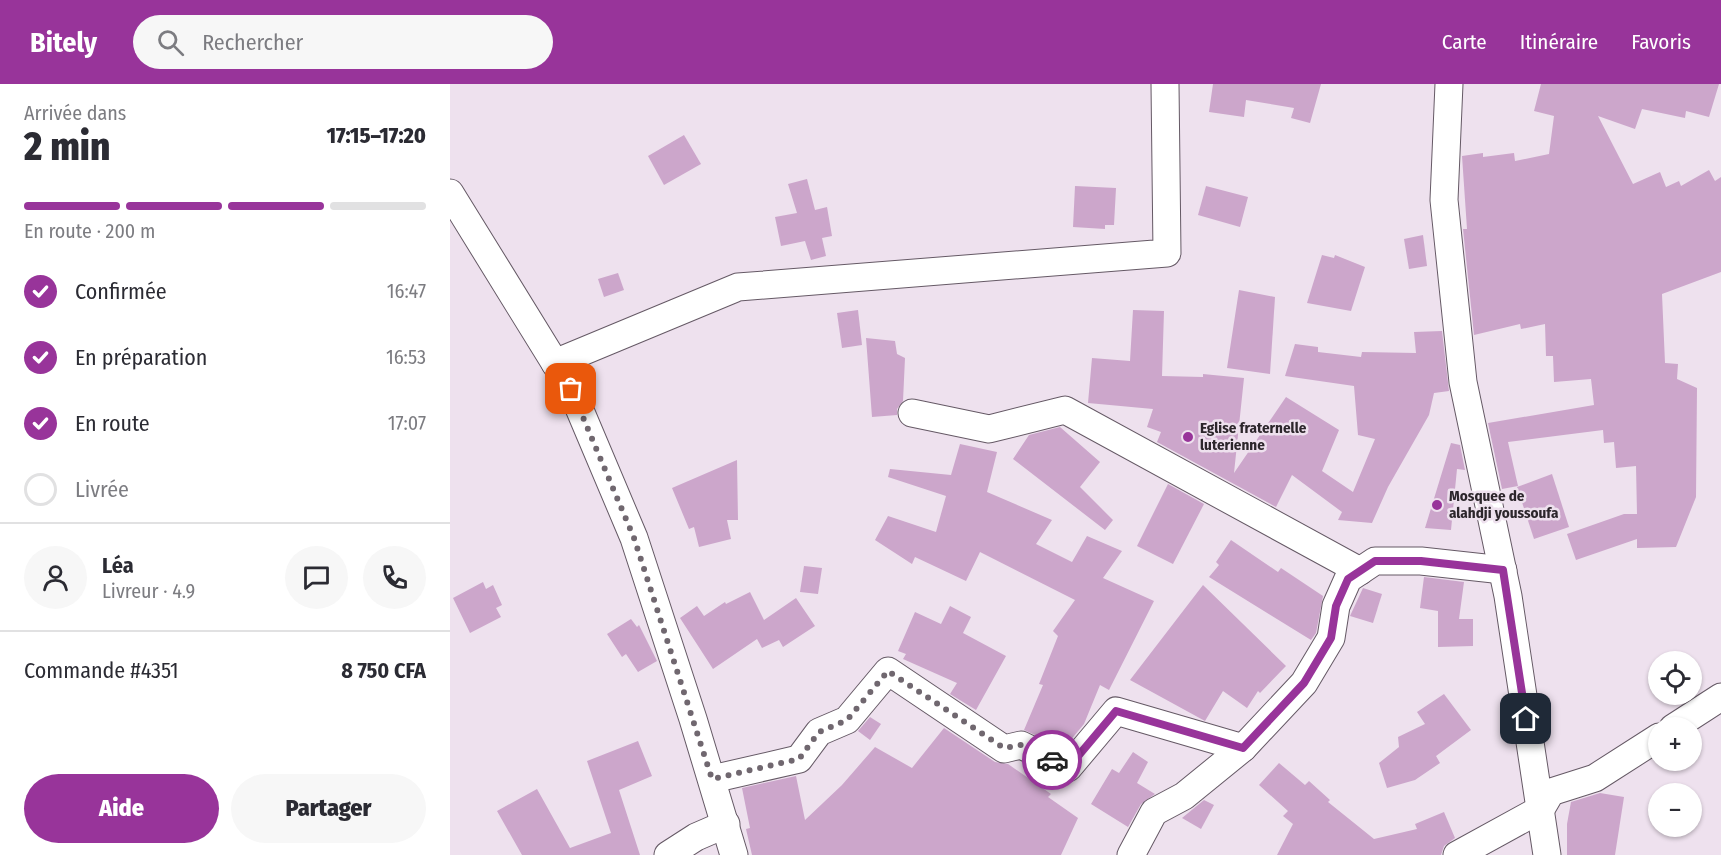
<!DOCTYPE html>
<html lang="fr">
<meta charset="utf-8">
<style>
:root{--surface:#fff;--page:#f7f7f7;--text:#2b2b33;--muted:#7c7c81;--line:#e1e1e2;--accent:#98349a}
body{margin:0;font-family:"Fira Sans Condensed",sans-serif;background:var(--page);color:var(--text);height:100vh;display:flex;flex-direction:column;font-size:22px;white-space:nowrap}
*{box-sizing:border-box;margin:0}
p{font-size:20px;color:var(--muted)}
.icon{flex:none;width:33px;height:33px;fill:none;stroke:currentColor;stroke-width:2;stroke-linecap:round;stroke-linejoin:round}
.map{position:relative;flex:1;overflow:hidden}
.side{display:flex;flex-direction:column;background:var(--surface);width:450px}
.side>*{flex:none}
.tools{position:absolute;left:1198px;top:567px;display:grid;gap:12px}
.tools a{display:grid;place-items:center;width:54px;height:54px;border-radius:50%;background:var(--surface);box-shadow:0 2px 4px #0004;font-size:30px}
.pin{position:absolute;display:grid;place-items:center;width:51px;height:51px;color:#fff;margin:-26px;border-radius:12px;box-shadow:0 3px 9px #0006}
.courier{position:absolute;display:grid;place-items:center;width:60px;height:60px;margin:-30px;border:4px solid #98349a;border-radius:50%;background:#fff;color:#222;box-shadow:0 2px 8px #0007}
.head em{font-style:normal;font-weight:800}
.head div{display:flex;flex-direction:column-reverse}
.head{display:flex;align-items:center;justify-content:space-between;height:102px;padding:0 24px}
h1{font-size:39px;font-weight:800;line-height:45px}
.bar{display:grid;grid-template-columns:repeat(4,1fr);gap:9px 6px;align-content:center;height:72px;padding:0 24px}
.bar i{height:8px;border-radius:4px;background:var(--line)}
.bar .active{background:var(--accent)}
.bar p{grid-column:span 4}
.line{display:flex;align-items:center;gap:15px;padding:0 24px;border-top:2px solid var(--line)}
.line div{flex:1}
.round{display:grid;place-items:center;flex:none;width:63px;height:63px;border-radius:32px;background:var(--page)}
ol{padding:0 24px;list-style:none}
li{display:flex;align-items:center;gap:18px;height:66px}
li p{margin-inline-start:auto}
li .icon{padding:6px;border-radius:50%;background:var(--accent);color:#fff;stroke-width:4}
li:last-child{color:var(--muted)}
li i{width:33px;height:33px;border:3px solid var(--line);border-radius:50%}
.action{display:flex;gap:12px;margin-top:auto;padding:12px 24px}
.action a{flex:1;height:69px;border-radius:36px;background:var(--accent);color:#fff;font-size:24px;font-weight:800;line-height:69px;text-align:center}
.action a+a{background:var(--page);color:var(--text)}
header{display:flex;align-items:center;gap:36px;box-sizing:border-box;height:84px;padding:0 30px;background:var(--accent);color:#fff}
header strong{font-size:28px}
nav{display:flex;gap:33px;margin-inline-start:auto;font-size:21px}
.search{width:420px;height:54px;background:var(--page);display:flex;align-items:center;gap:15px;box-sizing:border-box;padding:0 21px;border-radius:33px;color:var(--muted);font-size:22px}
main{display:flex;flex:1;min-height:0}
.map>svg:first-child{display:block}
.building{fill:#cca6cb}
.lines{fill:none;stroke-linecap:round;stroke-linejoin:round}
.minor-casing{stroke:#655965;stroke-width:29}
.minor{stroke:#fff;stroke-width:27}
.done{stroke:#70676f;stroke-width:6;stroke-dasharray:0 10.8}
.route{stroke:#98349a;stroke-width:8}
.poi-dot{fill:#98349a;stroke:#eee1ee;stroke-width:2}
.labels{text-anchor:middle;stroke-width:5;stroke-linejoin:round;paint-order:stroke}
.poi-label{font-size:15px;font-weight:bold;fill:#2c262b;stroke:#eee1ee;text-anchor:start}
</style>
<header>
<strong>Bitely</strong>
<div class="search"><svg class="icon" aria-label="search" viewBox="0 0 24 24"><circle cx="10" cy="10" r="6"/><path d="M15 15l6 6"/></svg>Rechercher</div>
<nav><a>Carte</a><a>Itinéraire</a><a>Favoris</a></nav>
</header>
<main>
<section class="side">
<div class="head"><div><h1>2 min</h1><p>Arrivée dans</p></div><em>17:15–17:20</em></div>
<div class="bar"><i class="active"></i><i class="active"></i><i class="active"></i><i></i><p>En route · 200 m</p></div>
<ol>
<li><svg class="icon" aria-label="check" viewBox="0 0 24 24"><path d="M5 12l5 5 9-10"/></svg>Confirmée<p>16:47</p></li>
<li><svg class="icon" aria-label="check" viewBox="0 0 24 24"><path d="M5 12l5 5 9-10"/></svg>En préparation<p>16:53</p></li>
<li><svg class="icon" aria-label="check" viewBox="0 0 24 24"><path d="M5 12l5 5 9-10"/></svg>En route<p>17:07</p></li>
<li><i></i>Livrée</li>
</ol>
<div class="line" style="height:108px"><a class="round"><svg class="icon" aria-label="person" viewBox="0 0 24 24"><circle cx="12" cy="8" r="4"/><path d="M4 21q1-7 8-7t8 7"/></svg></a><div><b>Léa</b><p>Livreur · 4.9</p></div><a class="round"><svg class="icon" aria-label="chat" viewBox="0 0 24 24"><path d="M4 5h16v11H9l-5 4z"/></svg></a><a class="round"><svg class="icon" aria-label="phone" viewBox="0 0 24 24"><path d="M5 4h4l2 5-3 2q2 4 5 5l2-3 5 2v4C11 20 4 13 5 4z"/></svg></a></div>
<div class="line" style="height:78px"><div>Commande #4351</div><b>8 750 CFA</b></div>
<div class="action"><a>Aide</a><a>Partager</a></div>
</section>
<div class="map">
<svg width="1271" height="771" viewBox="0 0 1271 771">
<rect width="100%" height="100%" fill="#eee1ee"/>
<g class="building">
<polygon points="763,0 871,0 860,39 841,34 844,24 796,16 794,33 759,28"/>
<polygon points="1091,0 1269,0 1259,33 1236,27 1235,34 1192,25 1185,45 1148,32 1183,100 1210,88 1216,103 1229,97 1231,102 1259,86 1265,97 1271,93 1271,188 1212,210 1215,279 1228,280 1227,295 1247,304 1246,413 1226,463 1187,464 1187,455 1126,476 1117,450 1174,430 1187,430 1186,382 1166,384 1164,358 1154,359 1153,346 1058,358 1068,402 1052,405 1038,339 1144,321 1141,295 1104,298 1103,272 1096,272 1095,240 1071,245 1070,240 1024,251 1013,145 1017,145 1012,72 1033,69 1033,73 1064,69 1065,77 1099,70 1104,32 1084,27"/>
<polygon points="234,51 251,80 214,101 198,72"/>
<polygon points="357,95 365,126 377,123 382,152 372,154 376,172 361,176 355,157 331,162 325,133 347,129 338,100"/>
<polygon points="625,102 666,104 664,141 655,141 655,145 623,143"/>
<polygon points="756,102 798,113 790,143 748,131"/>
<polygon points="973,151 977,182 959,185 954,155"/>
<polygon points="872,171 884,174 885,171 915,183 901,227 857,219"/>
<polygon points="168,189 174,206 154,213 148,195"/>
<polygon points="789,206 825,213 820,290 777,284"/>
<polygon points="408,226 412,261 392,264 387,229"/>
<polygon points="683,226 714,227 712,292 753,293 753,290 794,294 784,389 836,313 889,346 872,387 903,408 925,355 908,351 904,302 835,292 845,260 868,263 868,268 911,273 912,268 966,269 964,248 992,247 999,307 984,309 979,331 938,403 922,439 888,436 892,428 842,391 826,423 707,358 711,348 697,343 703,325 638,319 642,274 680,277"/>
<polygon points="416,254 445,257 447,270 455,274 453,317 447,325 447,331 422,333"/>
<polygon points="610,343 650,378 630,403 663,436 655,446 563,375 579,351"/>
<polygon points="1001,359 1010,361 1015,386 1007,385 1001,446 975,444"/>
<polygon points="510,360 547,368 537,408 602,436 586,460 622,478 637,452 672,467 653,494 704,517 659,606 650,601 634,640 614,664 574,646 593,601 589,600 608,552 603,547 625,516 530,468 516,497 465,473 462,480 425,456 438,432 486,448 496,412 438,393 440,385 501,391"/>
<polygon points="287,376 288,436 277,436 281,455 249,463 244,443 239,445 222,404"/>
<polygon points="1102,390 1119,443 1084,455 1067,403"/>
<polygon points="718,400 754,420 723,480 687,462"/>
<polygon points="781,456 828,488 831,484 873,512 866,549 861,556 759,493 769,481 766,478"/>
<polygon points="354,482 372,484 368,510 350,508"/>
<polygon points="974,493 1014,498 1009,535 1023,535 1023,562 988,563 988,527 970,524"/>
<polygon points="33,498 36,505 43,501 52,521 46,524 51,533 20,549 3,514"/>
<polygon points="753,501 836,582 810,609 808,607 797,624 773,607 755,637 680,596"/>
<polygon points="913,504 932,510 923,539 900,532"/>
<polygon points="300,508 314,536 346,514 365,542 333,563 329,556 312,564 307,555 263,585 230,534 247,522 254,532 275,518 276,520"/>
<polygon points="500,522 521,533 513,549 556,572 526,626 500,610 507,599 453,575 456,570 448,567 465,528 491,540"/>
<polygon points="181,535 187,543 189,541 207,577 188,588 176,570 172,573 157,550"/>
<polygon points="994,610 1021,646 986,672 990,679 965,696 937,704 929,679 949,663 948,653 975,640 967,628"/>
<polygon points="420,633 431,640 420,656 408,647"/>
<polygon points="494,644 545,678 558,680 601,710 598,713 628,734 611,771 302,771 296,745 300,744 292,704 346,692 355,736 392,701 425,663 462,684"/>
<polygon points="188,657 202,692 169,706 190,771 72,771 47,727 87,705 120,764 161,749 137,677"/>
<polygon points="683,668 698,678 687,699 705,710 691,720 678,743 641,720 662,685 669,689"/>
<polygon points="829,679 855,701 859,697 880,716 878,718 924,755 967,745 965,740 994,728 1005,754 994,762 991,771 827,771 843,740 833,732 838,727 809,701"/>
<polygon points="1150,709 1174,713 1165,771 1117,771 1117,740 1121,718"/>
<polygon points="754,716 764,721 751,745 732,734"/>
</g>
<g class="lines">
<g class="minor-casing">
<g id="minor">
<polyline points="999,0 994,116 1013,298 1058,512 1097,771"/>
<polyline points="0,109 121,305 184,454 243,635 284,771"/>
<polyline points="105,279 288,203 717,169 715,0"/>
<polyline points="462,329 539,345 615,326 910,487"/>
<polyline points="1223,644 1271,613"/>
<polyline points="262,695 349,675 369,648 397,636 438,587 554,665 571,661 618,684 666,627 793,664"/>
<polyline points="218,771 246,753 276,740"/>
<polyline points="681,771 704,728 734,712 793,664 854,599 881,554 886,522 898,495 925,477 971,477 1053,486"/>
<polyline points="1007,771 1091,725 1101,708 1145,694 1209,653"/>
</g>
</g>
<use href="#minor" class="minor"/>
</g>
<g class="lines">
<polyline class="done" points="121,305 184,454 262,695 349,675 369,648 397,636 438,587 554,664 571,661 602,676"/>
<polyline class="route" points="602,676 618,684 666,627 793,664 854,599 881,554 886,522 898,495 925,477 971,477 1053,486 1076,635"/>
</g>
<g class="poi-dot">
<circle cx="738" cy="353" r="6"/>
<circle cx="987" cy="421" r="6"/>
</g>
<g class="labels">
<g class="poi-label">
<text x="750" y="349">Eglise fraternelle<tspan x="750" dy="17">luterienne</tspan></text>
<text x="999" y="417">Mosquee de<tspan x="999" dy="17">alahdji youssoufa</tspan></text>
</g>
</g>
</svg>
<div class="tools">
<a><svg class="icon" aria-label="locate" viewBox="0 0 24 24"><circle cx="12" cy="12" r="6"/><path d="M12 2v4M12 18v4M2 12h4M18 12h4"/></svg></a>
<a>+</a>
<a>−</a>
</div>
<div class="pin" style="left:121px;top:305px;background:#ea580c"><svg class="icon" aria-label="bag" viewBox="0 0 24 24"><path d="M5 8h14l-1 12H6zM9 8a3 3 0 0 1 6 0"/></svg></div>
<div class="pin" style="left:1076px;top:635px;background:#1f2937"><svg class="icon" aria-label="home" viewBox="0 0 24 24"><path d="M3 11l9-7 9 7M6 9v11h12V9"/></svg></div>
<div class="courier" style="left:602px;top:676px"><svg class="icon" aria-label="car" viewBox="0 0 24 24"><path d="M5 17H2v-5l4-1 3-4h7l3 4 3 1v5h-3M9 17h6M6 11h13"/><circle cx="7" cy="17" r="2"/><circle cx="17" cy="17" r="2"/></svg></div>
</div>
</main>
